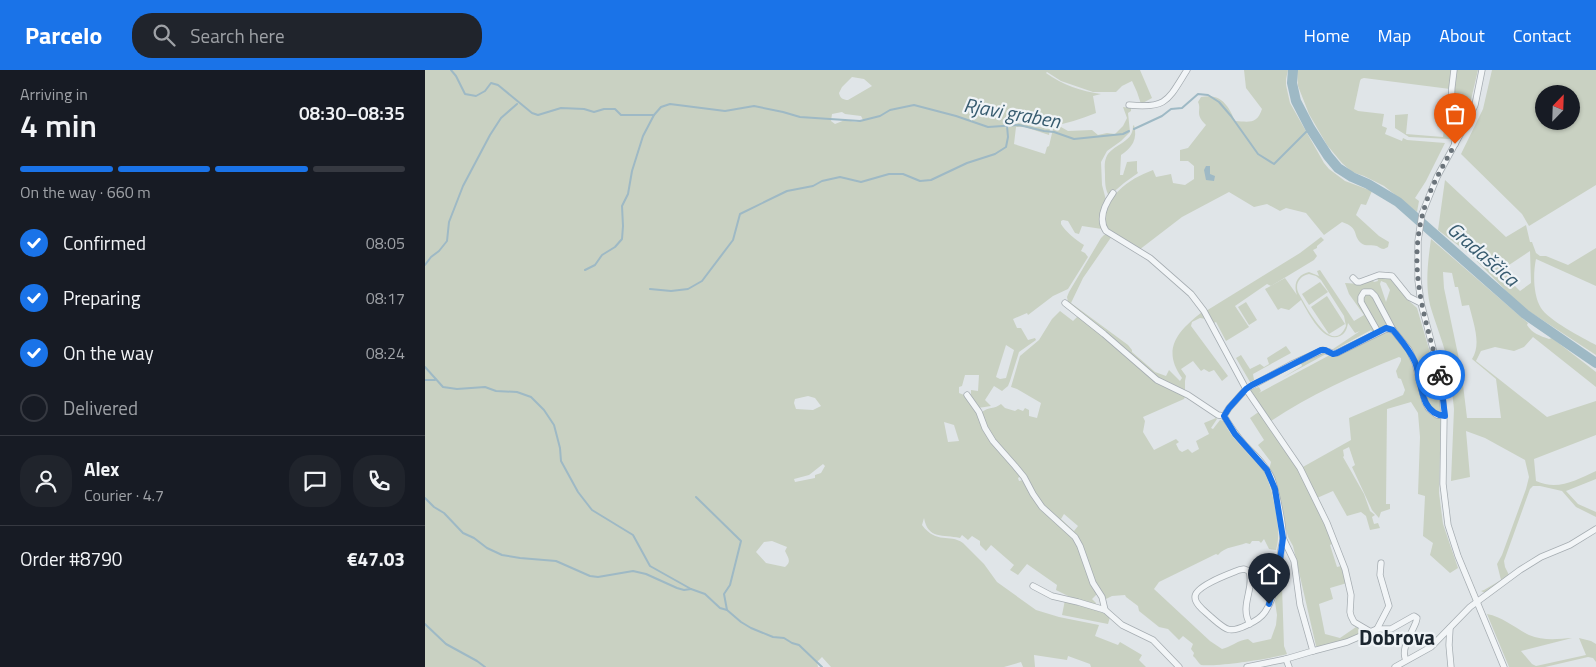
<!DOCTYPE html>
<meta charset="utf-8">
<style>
:root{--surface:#171b24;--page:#20242c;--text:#f1f3f6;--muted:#9ea1a6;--line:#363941;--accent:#1a73e8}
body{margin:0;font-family:"Titillium Web",sans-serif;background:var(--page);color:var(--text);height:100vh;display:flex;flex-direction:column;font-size:19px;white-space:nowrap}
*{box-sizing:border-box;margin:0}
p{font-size:16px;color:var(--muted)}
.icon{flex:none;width:28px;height:28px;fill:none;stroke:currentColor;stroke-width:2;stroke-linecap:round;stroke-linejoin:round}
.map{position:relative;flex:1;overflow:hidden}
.details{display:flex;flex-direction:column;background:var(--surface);width:425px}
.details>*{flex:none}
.needle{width:32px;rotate:23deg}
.fabs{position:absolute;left:1110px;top:15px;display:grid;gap:10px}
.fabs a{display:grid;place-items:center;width:45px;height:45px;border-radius:50%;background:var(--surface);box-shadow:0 1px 4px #0004;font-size:25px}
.pin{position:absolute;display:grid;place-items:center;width:42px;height:42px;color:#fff;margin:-51px -21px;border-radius:50% 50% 50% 0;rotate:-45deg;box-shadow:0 0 5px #0007}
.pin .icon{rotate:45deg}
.courier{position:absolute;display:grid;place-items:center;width:50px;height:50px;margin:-25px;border:4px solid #1a73e8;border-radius:50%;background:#fff;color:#222;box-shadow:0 1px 6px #0007}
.summary em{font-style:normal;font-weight:600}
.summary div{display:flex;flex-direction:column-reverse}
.summary{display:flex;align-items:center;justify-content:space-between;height:85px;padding:0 20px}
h1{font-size:32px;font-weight:600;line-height:38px}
.bar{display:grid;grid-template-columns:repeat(4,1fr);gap:8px 5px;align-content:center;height:60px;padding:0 20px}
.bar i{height:6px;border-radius:4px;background:var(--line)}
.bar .selected{background:var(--accent)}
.bar p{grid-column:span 4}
.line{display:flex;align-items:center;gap:12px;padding:0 20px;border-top:1px solid var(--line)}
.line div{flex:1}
.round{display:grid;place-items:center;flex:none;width:52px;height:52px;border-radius:20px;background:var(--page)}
ol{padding:0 20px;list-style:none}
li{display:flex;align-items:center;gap:15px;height:55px}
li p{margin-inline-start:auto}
li .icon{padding:5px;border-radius:50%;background:var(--accent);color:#fff;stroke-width:4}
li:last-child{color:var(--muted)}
li i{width:28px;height:28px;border:2px solid var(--line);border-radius:50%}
header{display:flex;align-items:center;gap:30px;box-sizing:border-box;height:70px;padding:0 25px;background:var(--accent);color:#fff}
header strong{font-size:24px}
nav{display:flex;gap:28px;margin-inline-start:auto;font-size:18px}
.search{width:350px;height:45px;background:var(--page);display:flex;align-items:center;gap:12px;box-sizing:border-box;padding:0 18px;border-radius:20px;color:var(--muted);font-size:19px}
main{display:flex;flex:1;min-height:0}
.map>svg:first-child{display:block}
.green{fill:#c9d1c2;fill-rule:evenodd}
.water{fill:#9eb9c5}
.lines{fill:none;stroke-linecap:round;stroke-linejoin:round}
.stream{stroke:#9eb9c5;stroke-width:2}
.river{stroke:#9eb9c5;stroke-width:10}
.minor-casing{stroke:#a6adb2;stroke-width:7}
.minor{stroke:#f2f5f7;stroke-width:5.5}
.done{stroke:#6a737a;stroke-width:5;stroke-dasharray:0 9}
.route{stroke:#1a73e8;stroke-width:6}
.labels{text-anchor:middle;stroke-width:4.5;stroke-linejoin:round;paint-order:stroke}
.water-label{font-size:20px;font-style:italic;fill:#375b6f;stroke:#eff3f6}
.quarter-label{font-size:21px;font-weight:bold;fill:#1c262f;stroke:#eff3f6}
</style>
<header>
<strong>Parcelo</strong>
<div class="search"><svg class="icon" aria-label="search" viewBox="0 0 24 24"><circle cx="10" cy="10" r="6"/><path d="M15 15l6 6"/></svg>Search here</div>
<nav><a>Home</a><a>Map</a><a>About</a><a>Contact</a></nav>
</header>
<main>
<section class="details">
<div class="summary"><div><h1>4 min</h1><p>Arriving in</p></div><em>08:30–08:35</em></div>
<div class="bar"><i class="selected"></i><i class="selected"></i><i class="selected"></i><i></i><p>On the way · 660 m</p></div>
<ol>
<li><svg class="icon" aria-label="check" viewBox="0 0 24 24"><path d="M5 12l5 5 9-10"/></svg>Confirmed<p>08:05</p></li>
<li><svg class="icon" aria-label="check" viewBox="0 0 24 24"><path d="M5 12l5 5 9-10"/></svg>Preparing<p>08:17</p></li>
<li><svg class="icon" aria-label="check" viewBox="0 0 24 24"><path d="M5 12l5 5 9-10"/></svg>On the way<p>08:24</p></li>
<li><i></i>Delivered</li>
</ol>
<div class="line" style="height:90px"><a class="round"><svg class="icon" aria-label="person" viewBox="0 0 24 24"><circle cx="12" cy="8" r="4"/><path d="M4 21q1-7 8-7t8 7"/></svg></a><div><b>Alex</b><p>Courier · 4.7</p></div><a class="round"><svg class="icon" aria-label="chat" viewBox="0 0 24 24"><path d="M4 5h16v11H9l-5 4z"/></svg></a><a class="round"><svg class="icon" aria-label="phone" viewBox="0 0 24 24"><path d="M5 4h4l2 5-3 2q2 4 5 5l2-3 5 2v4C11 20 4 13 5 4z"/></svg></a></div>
<div class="line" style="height:65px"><div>Order #8790</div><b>€47.03</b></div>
</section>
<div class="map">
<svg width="1171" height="597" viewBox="0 0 1171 597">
<rect width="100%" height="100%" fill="#e0e5e8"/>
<g class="green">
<path d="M0,0H715L727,28L716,34L712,22L707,11L697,16L691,22H668L636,11L622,2L621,3C638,15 656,21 676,24L668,26L671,43C656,49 641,54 626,56C610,57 595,44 580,52L579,56L582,58L593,53L625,59L624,65L600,57H591L589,74L620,84L622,77L624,76L628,59L636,57L643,61L667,60L673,65L682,63L690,64L698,56L702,48L698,37L706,38V41L703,43L705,62L696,71L682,81L676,92L677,115L681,130L675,152L677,159L657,156L654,164L650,163L643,151L638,150L636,151V154C640,161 652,171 659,175L656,181L660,183L663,187L643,219L628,226L603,245L602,243L588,249L592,258H596L603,270L610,268L611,270L594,282L585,311L583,316L577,321L569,316L560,330L566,336L553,338L546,325V320L553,321L554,305H540L537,316L534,317V323L539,325L552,343L562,364L596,406L593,408L594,411L598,410L602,418L651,472L672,524L667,529L671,533L670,535L643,526L631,520L632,515L602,494L593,505L585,500L589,495L566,475L561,481L555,475V471L547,466L543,470L537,465L535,468C518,464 503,470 499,448L497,455C512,475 524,463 538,473L559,494L572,512L611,540L634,547L674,555L670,566L693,575L695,572L717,585L714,590L721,597H666L665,594L643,586L642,590L609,585L610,597H598L596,592L579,597H406L397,587L392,592L393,597H0ZM427,7L439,9L447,16L423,30C418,30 415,28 414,23L417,17ZM417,42L420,44L436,46L438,50L431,52L420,50L410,54L406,51L407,44ZM581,275L589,280L581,308L575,309L571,307ZM383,326L390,328L396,336L388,340L371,339L369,333L370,329ZM519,352L529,355L534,371L523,372ZM398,394L400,396L396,403L390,405V408L370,412L369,409L384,405ZM347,471L362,477L360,481C363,488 367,491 360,497L341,493L331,482L339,472Z"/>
<path d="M819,0H863L861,9V15L865,33L899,93L904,99L920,111L947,121L941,135L936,134L931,145L954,166L964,172L963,177L959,179C956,179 954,177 952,176C946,174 941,177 936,173C927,165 935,158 917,152L899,165L881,143L861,138L855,141L842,134L829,137L804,122L757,147L714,180L679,156C680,125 702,110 728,100L731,107L746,104L748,113L760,115L769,109V96L763,91H755V80L763,78L781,55C778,52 774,48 774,43C774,38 775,36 773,32L776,27C795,23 803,34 810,51C825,52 832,54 837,39L821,18Z"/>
<polygon points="872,0 1027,0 1025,19 939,8 936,9 935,11 929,39 933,41 959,44 957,56 962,58 960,64 977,71 978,68 982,70 1020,73 1001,111 990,128 994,131 992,142 959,116 939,106 927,102 917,93 902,75 884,44 873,16"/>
<polygon points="1032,0 1053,0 1045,34 1030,63 1029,23"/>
<path d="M1067,0H1171V115L1104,156L1097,144L1036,84L1058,39ZM1119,24H1146V51H1119Z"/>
<polygon points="983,44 981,64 1018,67 1021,47 1024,47 1025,69 984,67 970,58 970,45"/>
<path d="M709,55C713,69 707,78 696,85L695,105H698L702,92L712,91V101L713,103L699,113L685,125L683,124C680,118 680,111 680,104C680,99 679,93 681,88C686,74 708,74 708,56Z"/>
<path d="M1020,110L1081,167L1101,155L1105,172H1107L1111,183L1115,186H1121L1143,195L1171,178V216L1111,189C1108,203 1108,225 1116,238C1123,250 1158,268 1171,275V285L1096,236L1046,185L1013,160ZM1105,181L1106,213L1095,221L1083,209L1081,197Z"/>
<path d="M683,164L687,166L658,208L646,233L703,275L707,280V282L730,302L741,306L744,300L755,311L757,308C736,279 753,261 777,242L781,249L775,248L767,252L766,256L803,306L797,311L789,300L784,302L779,299L776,301L768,291L756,299L761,306L760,311V319L759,321L735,310L643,232L642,227L644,222L676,168L679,165Z"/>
<polygon points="896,167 899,170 892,176 892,178 888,180 892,186 889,190 846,216 842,214 810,236 824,257 801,271 791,252 787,254 781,241 875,183"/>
<path d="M1006,169L1103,253L1102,255C1107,263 1115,266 1124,269L1127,268L1171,302V317L1108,267L1099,277L1089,281L1070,277L1056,281L1051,291L1122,347L1171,331V365L1109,389L1111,411C1133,421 1151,410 1171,401V409L1141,421L1153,434L1171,442V447L1151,437L1137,421L1115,416H1108L1105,419L1079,491L1080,497L1084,505L1060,523L1056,521L1059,520L1076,510L1072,494L1077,485L1101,419L1104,407L1100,390L1060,368L1041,361L1045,407L1026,411L1029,339L1025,303L1036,298L1042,348H1076L1071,309L1047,289C1057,274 1048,252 1044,235L1037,236L1033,217H1030L1027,203L1018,202L1019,218L1035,294L1026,299L1024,298C1020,276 1011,256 1005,235C1000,213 1003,191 1006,169Z"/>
<path d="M895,200L929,251L939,245L924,224L920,213L935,214L947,210L949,212L953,211L952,208L959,206L966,208L983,230L992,238L1006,286L1013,320L1016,343L1014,423L1018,454L1033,498L1025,503L1005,485L1008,473L998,466L1000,426L993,424L995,367L993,343L986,332L962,339L961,434H965V439L956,442L954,448L947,440L927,397L930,395L924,377L918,380L919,386L918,387L939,424L945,441L950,445L947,447L949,454L953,453L955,458L945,460L941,446L936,442L922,446L908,421L892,428L876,398L926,370L924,348L978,325L980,320L976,309L973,308L971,301L976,291V288L974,287C929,305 885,325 846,351L825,320L834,317L836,321L834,323L903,286L910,287L950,267L946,260L911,279H908L935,261L930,263L923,253C922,259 920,264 915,266C898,274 883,242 876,230L864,240L856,238L853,240L840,219L860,208L872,225C868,214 872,205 884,202L894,206L892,201ZM884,204L891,206L896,210L919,246L921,256C907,288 881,236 874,224C869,215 874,206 884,204ZM956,211L961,213L965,220L961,232L955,214Z"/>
<polygon points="895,212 903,222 884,235 877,224"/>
<polygon points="902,226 920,254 904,264 886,237"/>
<polygon points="821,232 832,250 824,255 813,237"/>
<path d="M635,241L648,251L654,245L728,309L761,325L759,329L718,347L720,351L718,362L729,380L751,369L754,372L751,374L754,380L757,382L763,379L767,383L774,379L771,371L784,364L779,353L791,348L792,349L786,358L788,359L795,350L799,351C804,367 827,386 838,400C846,411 855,455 853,468C853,472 852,476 851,480L844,479L839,469L836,473L834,471H827L825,474L821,473C812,477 800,476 793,485L791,484L734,512L729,519L785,571L797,579C806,577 813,570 823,569L828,573L846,569L851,555L852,545L850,532L855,514L857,516L859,576L862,584C845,589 790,597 776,595C773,593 771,588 768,586L769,583L766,579L768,574L758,566L754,570L743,559L734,557L714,541L713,536L701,527L700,525L687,526L681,529L671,515L658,479L618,435L562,358L557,342C563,337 570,339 576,334L580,338L590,341L593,339L598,341L600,338L604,340V346L612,348L616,333L592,319L586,317L595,286L614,270L627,249ZM639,444L653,456L649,461L636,449Z"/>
<polygon points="861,276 866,283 828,304 829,310 825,312 811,288 816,285 825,299 835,294 839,297 844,294 842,288"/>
<polygon points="898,283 901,284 857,308 877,296 876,293 883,291"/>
<polygon points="835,341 874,398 900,454 907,474 905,475 912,497 916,496 922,513 905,518 908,529 894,534 900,564 915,568 931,557 939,562 928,569 894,577 891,576 868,476 863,467 854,431 844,400 846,392 833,375 839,370 825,348"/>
<polygon points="640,530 679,543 685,547 683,554 637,545"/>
<path d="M1062,544C1078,547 1090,558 1104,565C1118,571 1133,569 1147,568L1096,581L1107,594L1111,596L1161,585L1154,568L1166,571L1171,574V592L1168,588L1163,587L1120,597H1084Z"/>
</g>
<polygon class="water" points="781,96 785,96 785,104 790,106 789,111 781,110 779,100"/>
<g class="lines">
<g class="stream">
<polyline points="26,0 31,6 40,24 51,26 60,21 66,13 73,15 107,43 113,45 136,38 159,39 169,42 179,39 190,39 196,45 229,45 236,37 245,34 300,41 329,36 358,42 375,47 435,51 455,46 465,40 489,35 531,46 563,57 594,55 619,61 629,62 649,69 698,64 704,61"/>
<polyline points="709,59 737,46 746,39 757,38 773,24 783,25 794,32 806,46 833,84 849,94 885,58"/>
<polyline points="0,195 6,187 14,181 22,171 24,152 38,116 65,65 76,48 92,34"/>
<polyline points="160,200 170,195 177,185 190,177 197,169 198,156 197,136 203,124 207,101 218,66 229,45"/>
<polyline points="225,219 246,221 263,219 277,211 308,170 315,144 362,121 388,116 397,111 415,107 436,112 464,104 478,104 495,111 506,110 542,93 570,84 581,77 583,67 582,56"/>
<polyline points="0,297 18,317 32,319 60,317 71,321 92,322 106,327 119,340 129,355 135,378 136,391 153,422 167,440 208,465 225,496 266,519 280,524 295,538 302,540 316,552 326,558 348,567 359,568 367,573 374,575 397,597"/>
<polyline points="0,310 10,310"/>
<polyline points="271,427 316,471 305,515 299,524 302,540"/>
<polyline points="0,428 9,437 19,443 38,463 49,468 62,478 77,485 95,488 131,491 165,506 173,507 208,501 221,504 252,518 259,520 266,519"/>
<polyline points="0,554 21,574 52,591 60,597"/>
</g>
<polyline class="river" points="868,0 867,13 871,31 885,58 903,86 913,98 927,107 943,114 973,132 1100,244 1171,293"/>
<g class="minor-casing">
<g id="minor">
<path d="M1029,0C1025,25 1025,49 1030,74"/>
<polyline points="1057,0 1050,35 1042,52 1012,107 997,144 993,171 993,210 996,233 1016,309 1019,346 1018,414 1023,455 1033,486 1079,597"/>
<path d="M704,35C742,39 743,30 762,0"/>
<path d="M688,123C680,134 673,149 681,161L725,188L766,224L779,241L821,319L875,398L902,453L920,499L926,525L925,542L926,546L929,552L946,562"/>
<polyline points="928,208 932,212 935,212 954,205 967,206 984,227 996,233"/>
<polyline points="640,233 679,264 732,310 763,325 793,345 799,346"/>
<polyline points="953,262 936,232 936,227 939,222 946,222 950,226 968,260 984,280 990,293 1000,332 1004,339 1012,345 1019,346"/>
<polyline points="542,325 554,342 560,358 568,371 590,396 599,407 608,424 617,437 650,467 655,476 668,513 677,527 680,540"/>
<polyline points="858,468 869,491 875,535 888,581 861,589"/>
<polyline points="608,516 627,526 653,532 680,540 697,555 728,570 754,597"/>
<path d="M825,554C814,536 830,519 824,501L819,499L814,500C804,504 770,516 770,527C770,535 781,542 786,547C801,560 804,564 822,555C829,552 836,548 840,542C851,525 855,499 856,480C856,476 858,472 858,469C859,456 851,421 847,409C841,395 829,385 819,374C811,365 805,356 799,346L804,338L821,319L867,294L898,280L908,283H912L961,259L968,260"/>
<polyline points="1025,558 1024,575 1026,597"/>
<polyline points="952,559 964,536 955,505 956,493"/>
<path d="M888,581L922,572L952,559H966L989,546L992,548L991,552C987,563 975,579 981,590"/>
<polyline points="822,597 861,589 864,597"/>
<polyline points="970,597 1006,577 1045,537 1095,500 1116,487 1145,475 1171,459"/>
</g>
</g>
<use href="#minor" class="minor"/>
</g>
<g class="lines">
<path class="done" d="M1015,305C1001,250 982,201 998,143C1004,119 1018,96 1030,74"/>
<path class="route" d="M844,534L853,504L858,468L850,419L842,400L810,364L799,346L804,338L812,329L821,319L827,315L896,280H900L908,284L912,283L961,258L968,260C976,270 985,280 990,292C997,311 994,344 1020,346L1015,305"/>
</g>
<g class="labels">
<g class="water-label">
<text transform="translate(587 43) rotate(10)" y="7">Rjavi graben</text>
<text transform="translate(1058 184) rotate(41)" y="7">Gradaščica</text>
</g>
<g class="quarter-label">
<text x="972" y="575">Dobrova</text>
</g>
</g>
</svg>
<div class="fabs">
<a><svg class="needle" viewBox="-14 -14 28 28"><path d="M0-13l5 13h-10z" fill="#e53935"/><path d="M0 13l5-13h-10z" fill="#9ea1a6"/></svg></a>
</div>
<div class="pin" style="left:1030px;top:74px;background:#ea580c"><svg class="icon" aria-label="bag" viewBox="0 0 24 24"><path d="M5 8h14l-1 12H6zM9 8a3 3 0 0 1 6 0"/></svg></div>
<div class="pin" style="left:844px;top:534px;background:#1f2937"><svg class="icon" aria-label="home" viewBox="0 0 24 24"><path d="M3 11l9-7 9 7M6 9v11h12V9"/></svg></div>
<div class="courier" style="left:1015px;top:305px"><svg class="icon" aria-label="bike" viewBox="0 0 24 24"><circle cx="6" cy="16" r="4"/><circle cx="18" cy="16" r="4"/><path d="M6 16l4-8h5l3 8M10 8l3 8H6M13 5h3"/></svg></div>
</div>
</main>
